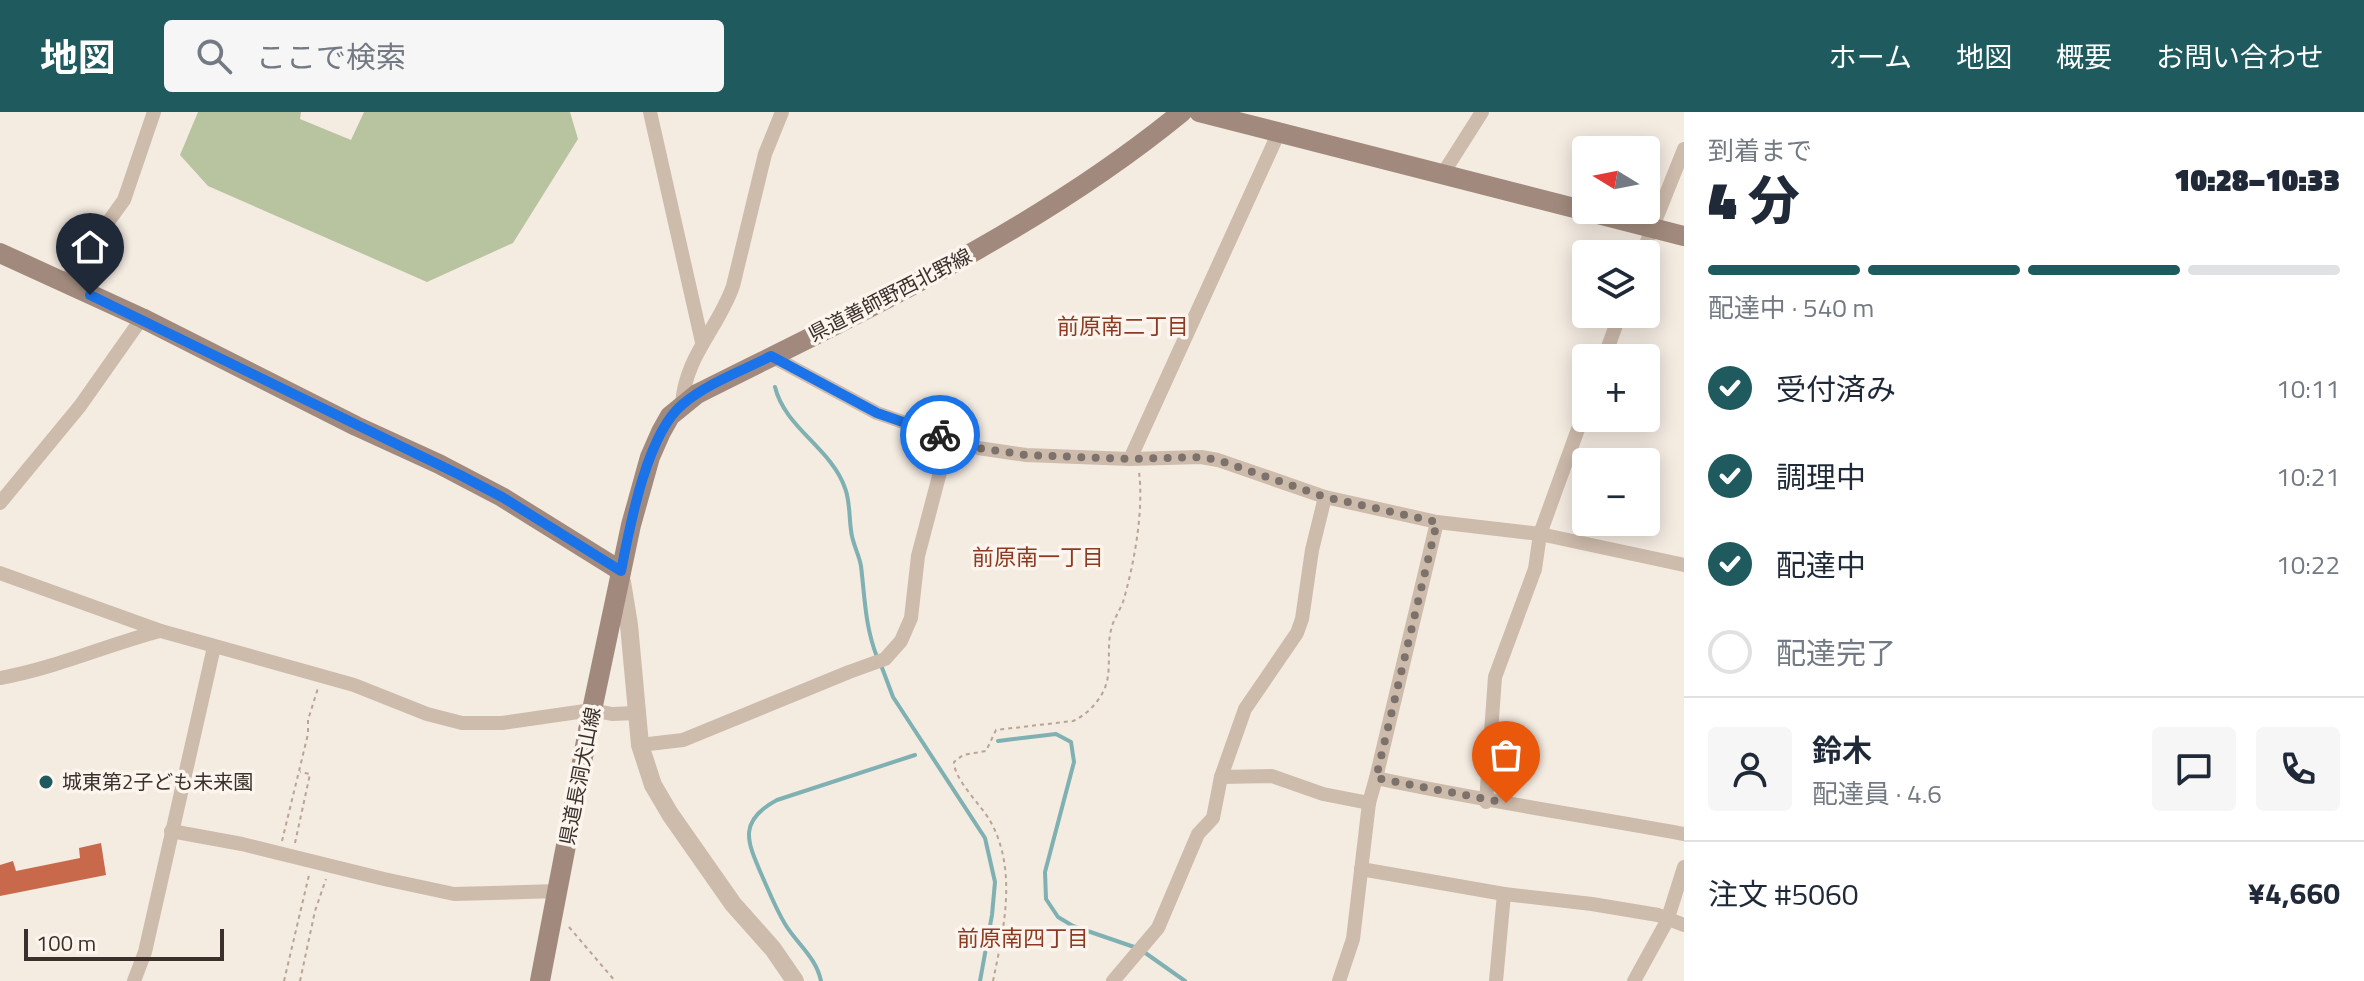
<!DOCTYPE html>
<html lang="ja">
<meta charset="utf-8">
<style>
:root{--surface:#fff;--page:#f6f6f7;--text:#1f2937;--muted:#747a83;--line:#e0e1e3;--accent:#1f5a5e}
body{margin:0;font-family:"Titillium Web","Noto Sans JP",sans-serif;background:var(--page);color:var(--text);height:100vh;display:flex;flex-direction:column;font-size:30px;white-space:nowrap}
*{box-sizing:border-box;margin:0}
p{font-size:26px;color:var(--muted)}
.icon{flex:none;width:44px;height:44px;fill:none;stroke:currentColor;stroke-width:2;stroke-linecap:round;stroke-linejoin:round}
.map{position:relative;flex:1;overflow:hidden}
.panel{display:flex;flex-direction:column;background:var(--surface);width:680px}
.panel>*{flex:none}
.needle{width:52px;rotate:280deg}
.controls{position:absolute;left:1572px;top:24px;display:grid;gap:16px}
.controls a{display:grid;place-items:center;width:88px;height:88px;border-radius:8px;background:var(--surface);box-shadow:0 4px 20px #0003;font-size:40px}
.scale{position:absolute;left:24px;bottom:20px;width:200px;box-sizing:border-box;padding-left:8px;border:4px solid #3b302b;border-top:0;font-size:22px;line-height:28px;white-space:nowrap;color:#3b302b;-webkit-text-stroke:6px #fbf5ee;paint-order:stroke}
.pin{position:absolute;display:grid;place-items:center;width:68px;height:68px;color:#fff;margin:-82px -34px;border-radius:50% 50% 50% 0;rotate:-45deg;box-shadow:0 0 8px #0007}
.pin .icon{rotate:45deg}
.courier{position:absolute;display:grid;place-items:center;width:80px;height:80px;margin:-40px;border:6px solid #1a73e8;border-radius:50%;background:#fff;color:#222;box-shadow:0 2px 10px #0007}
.headline em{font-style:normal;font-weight:800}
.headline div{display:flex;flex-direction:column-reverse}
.headline{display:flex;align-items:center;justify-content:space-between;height:136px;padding:0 24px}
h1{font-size:52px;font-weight:800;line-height:60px}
.bar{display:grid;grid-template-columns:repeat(4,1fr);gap:12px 8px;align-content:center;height:96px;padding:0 24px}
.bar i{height:10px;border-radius:6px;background:var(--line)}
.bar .selected{background:var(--accent)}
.bar p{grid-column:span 4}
.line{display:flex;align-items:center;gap:20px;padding:0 24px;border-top:2px solid var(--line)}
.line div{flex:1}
.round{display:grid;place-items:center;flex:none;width:84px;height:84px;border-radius:8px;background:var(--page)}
ol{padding:0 24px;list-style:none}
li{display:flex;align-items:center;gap:24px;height:88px}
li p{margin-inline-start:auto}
li .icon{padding:8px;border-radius:50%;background:var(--accent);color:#fff;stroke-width:4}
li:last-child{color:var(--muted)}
li i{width:44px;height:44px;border:4px solid var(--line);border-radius:50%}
header{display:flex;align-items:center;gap:48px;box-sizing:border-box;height:112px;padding:0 40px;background:var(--accent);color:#fff}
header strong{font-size:38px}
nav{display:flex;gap:44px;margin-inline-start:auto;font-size:28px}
.search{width:560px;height:72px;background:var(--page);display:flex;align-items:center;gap:20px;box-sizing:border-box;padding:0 28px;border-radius:8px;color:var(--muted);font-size:30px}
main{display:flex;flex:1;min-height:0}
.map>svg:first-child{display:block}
.green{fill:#b8c4a0}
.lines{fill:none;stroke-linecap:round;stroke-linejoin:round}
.stream{stroke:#7fb0b2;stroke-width:4}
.building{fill:#c8694b}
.path{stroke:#b9a596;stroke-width:2;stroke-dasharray:4 4;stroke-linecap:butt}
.minor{stroke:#cdbbac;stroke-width:14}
.tertiary{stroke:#cdbbac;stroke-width:18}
.secondary{stroke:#a18a7d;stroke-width:20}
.done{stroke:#7c716b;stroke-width:8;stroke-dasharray:0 14.4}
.route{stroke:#1a73e8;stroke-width:10}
.poi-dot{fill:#1f5a5e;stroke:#fbf5ee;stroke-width:3}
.labels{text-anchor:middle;stroke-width:7;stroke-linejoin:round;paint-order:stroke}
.street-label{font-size:20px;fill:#3b302b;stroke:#fbf5ee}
.poi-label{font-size:20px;fill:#3b302b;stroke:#fbf5ee;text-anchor:start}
.neighbourhood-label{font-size:22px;fill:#8c3b22;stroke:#fbf5ee}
</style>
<header>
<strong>地図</strong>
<div class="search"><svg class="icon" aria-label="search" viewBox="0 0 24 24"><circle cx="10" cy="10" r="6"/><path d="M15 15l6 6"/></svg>ここで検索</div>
<nav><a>ホーム</a><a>地図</a><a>概要</a><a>お問い合わせ</a></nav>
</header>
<main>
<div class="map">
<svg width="1684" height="869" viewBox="0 0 1684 869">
<rect width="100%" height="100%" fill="#f4ebe1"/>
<polygon class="green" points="198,0 301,0 300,7 351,28 364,0 570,0 578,27 513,131 427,170 208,74 180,43"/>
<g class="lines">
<g class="stream">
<path d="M775,275C785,316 831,336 845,376C850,389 849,404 851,418C852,431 859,442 861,454C865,487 865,514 877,545"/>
<polyline points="881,553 893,585 985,726 995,770 992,803 980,869"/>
<polyline points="998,629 1056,622 1071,630 1074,650 1045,760 1046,787 1058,805 1073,814 1137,836"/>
<polyline points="1144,840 1185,869"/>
<path d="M821,869C816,845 797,832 785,812C776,797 770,782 763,766C748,731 736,710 777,688L915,643"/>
</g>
</g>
<polygon class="building" points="101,731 106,763 0,784 0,753 13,749 16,759 80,746 79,736"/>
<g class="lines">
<g class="path">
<polyline points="282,729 308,622 308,608 318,576"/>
<polyline points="295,731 310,662 300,660"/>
<polyline points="569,815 615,869"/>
<polyline points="284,869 309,763"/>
<polyline points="300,869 315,799 326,767"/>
<path d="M993,869C1004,816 1018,756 989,707C979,691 954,667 954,650L963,643L986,639L996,618L1073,609C1086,603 1096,593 1103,580C1113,561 1106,538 1111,518C1113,508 1119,500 1123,490C1134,453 1144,398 1139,360"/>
</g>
<g class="minor">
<polyline points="650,0 702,230"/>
<polyline points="1442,63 1482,0"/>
<polyline points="1642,142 1684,37"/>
<polyline points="64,171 124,88 154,0"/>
<polyline points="771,244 877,301 978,336 1026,343 1130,347 1201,345 1218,348 1325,385 1437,410 1540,422 1684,453"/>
<polyline points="1604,246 1620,202"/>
<path d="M682,293C685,244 718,217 733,174L765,42L782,0"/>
<polyline points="1130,347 1279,20"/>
<polyline points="0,391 80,294 142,206"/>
<polyline points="0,461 161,519 354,573 427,602 462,611 502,611 592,598 612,602 635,601"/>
<path d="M0,566C56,556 106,533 160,519"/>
<polyline points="640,633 683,628 849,560 885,547 901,529 911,506 918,444 949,326"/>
<polyline points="1221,665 1245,597 1297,521 1302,507 1312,438 1325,385"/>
<polyline points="1376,666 1437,410"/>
<polyline points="1486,690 1495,565 1535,457 1540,422 1586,295"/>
<polyline points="171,719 242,732 384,767 454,782 558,779"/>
<polyline points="1361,757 1504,782 1592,792 1658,803 1684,813"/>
<polyline points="134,869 145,840 214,535"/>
<path d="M1113,869L1158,816L1198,722L1213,706L1221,665L1272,664L1323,682L1369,691L1376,666C1478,688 1581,703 1684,722"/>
<polyline points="1339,869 1353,827 1369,691"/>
<polyline points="1496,869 1504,782"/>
<polyline points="1634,869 1667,809 1684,755"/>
</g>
<polyline class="tertiary" points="622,470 629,513 640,633 653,673 670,702 733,792 773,837 795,869"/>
<g class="secondary">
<polyline points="1199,0 1684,124"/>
<polyline points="0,141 142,206 356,314 439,352 502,385 621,459"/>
<path d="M540,869L592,598L631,413L650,345L661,320L670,304L697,282C864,198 1037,119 1182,0"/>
</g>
</g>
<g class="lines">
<polyline class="done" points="940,323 978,336 1026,343 1130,347 1201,345 1218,348 1325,385 1437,410 1376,666 1506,691"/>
<path class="route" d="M90,183L460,363L502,385L621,459C630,413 647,321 683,292C708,271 742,259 771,244L877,301L940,323"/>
</g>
<circle class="poi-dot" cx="46" cy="670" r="8"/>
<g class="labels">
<g class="street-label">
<text transform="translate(890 183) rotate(-27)" y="7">県道善師野西北野線</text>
<text transform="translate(580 664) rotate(-79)" y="7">県道長洞犬山線</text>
</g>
<g class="poi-label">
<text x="62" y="677">城東第2子ども未来園</text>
</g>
<g class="neighbourhood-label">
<text x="1123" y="222">前原南二丁目</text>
<text x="1038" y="453">前原南一丁目</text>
<text x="1023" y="834">前原南四丁目</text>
</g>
</g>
</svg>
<div class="controls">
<a><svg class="needle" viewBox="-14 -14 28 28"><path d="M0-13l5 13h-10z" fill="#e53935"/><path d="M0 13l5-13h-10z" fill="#747a83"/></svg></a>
<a><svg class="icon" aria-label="layers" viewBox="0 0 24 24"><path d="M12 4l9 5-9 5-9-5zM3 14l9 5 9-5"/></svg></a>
<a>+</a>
<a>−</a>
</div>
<div class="scale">100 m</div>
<div class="pin" style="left:1506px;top:691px;background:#ea580c"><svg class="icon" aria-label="bag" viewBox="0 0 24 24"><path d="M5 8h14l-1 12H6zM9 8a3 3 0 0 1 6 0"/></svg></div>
<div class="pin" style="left:90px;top:183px;background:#1f2937"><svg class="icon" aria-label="home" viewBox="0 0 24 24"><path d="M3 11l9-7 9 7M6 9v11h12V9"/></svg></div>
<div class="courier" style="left:940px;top:323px"><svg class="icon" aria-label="bike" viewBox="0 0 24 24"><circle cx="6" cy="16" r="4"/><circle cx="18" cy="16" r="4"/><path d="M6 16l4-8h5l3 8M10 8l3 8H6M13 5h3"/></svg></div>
</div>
<section class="panel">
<div class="headline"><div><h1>4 分</h1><p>到着まで</p></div><em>10:28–10:33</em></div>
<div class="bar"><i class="selected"></i><i class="selected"></i><i class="selected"></i><i></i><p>配達中 · 540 m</p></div>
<ol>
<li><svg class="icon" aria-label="check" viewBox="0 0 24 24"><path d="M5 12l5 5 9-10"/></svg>受付済み<p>10:11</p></li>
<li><svg class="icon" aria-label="check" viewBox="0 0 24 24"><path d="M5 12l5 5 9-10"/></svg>調理中<p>10:21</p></li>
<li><svg class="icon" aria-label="check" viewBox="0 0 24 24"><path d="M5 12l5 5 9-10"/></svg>配達中<p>10:22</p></li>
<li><i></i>配達完了</li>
</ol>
<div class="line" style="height:144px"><a class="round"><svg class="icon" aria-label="person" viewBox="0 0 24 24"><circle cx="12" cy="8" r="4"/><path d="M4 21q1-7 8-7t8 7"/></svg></a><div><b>鈴木</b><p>配達員 · 4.6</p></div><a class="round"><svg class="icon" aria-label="chat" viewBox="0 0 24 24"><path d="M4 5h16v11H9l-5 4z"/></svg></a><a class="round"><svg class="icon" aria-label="phone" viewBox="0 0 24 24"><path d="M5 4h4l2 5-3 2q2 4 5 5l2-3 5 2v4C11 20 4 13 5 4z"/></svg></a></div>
<div class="line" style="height:104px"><div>注文 #5060</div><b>¥4,660</b></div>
</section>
</main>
